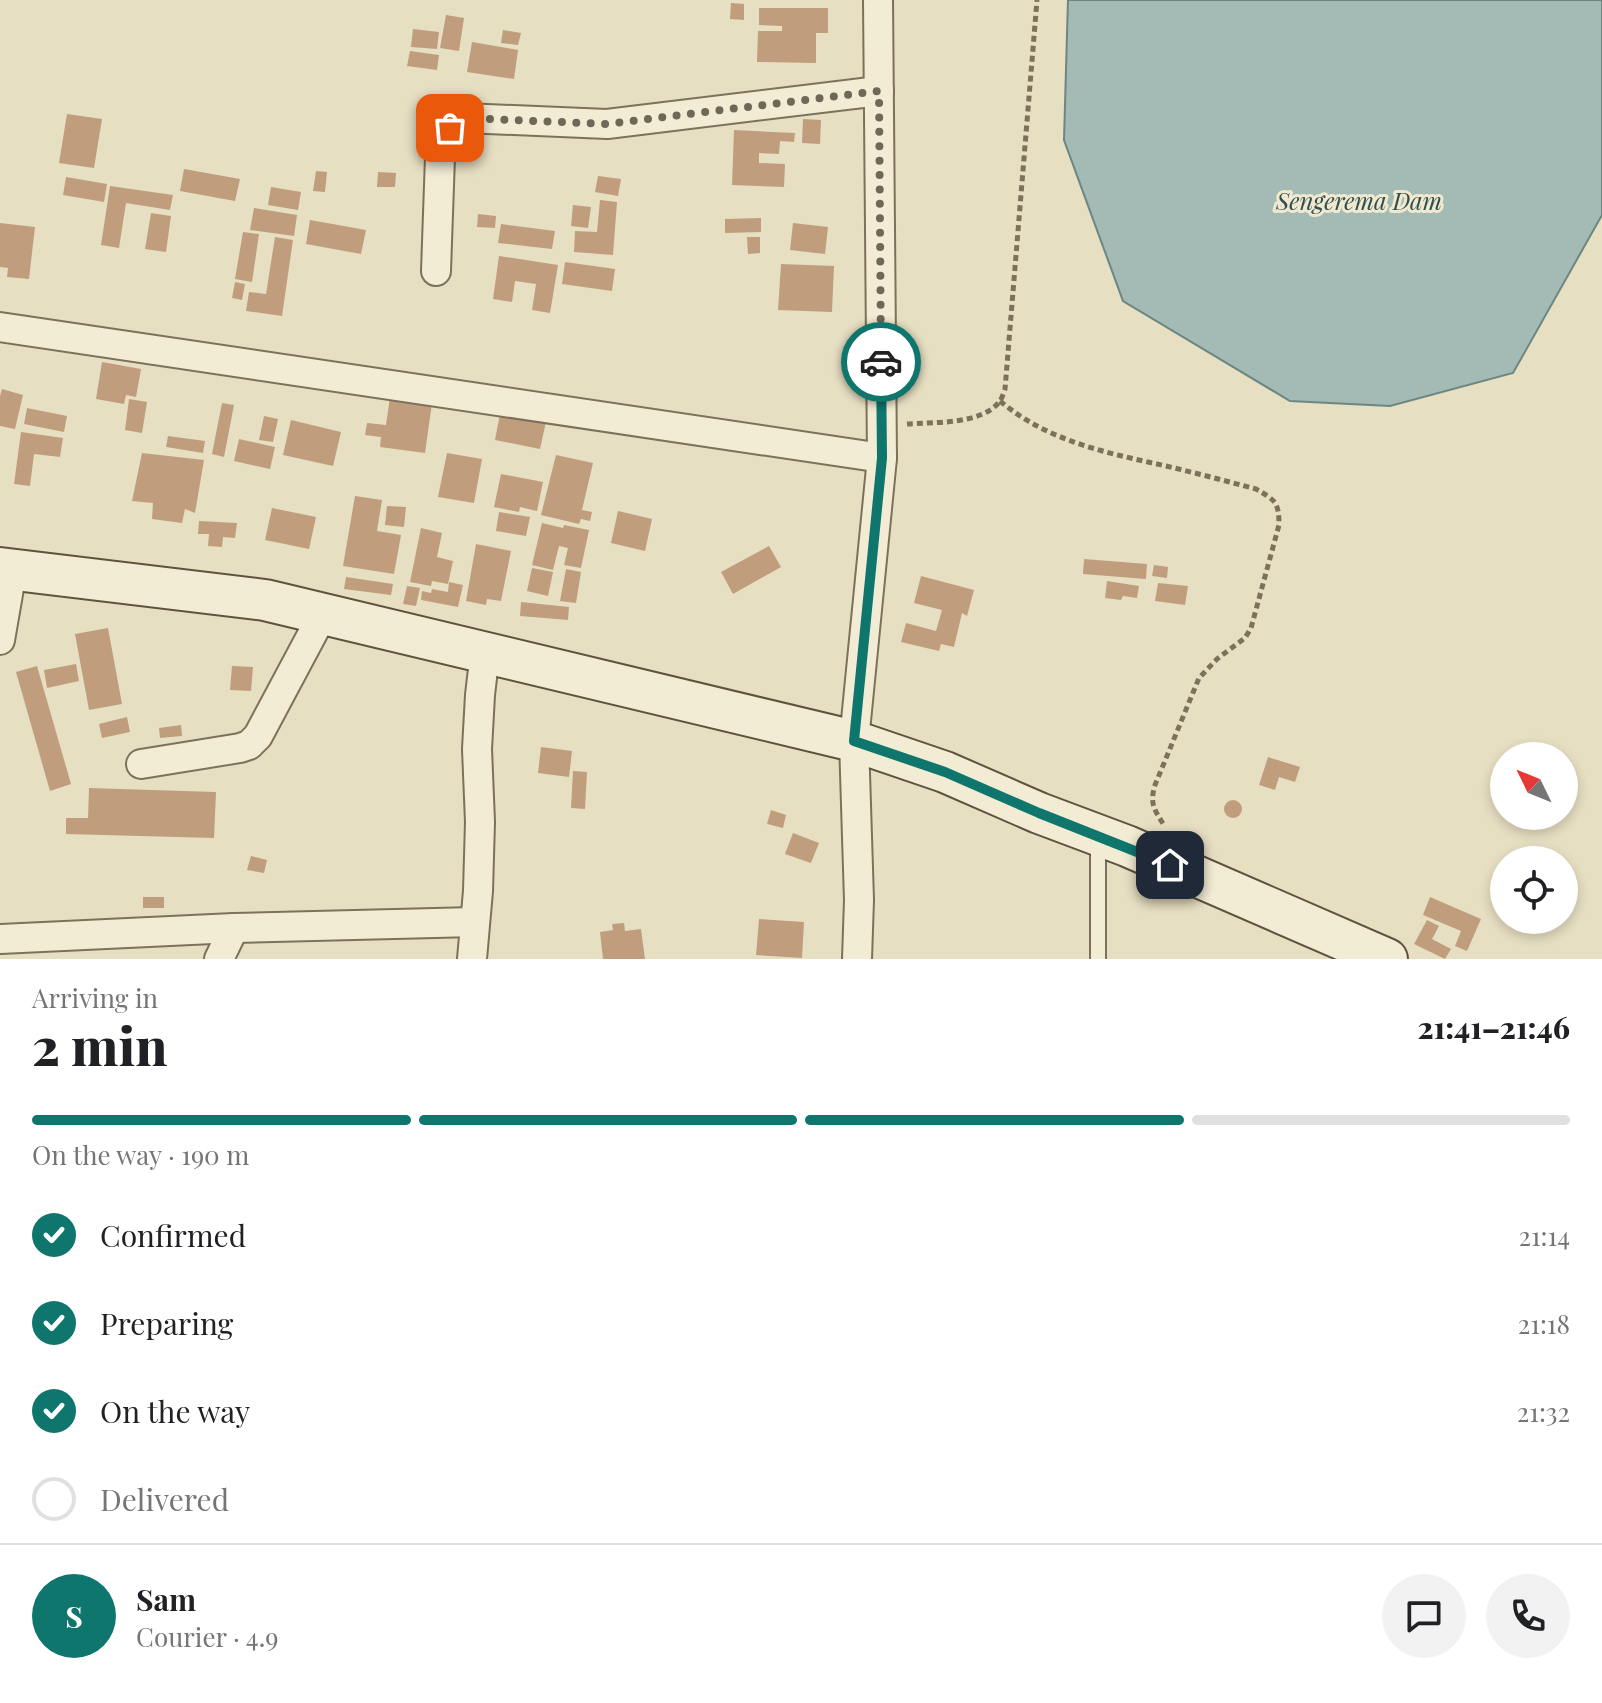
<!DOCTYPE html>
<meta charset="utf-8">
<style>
:root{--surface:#fff;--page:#f2f2f2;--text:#202124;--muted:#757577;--line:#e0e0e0;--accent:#0f766e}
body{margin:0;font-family:"Playfair Display",serif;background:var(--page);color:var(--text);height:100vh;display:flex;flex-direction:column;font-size:30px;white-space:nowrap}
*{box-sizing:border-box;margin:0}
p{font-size:26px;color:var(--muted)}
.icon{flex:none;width:44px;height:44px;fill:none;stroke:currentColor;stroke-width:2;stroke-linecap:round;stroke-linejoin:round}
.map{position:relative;height:959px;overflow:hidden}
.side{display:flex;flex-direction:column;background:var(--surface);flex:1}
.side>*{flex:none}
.needle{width:52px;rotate:313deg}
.buttons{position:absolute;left:1490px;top:742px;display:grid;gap:16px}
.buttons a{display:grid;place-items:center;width:88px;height:88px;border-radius:50%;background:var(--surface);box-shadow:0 4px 12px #0003;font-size:40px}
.pin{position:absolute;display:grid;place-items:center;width:68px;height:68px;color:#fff;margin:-34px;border-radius:16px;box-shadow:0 4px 12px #0006}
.courier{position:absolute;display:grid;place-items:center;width:80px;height:80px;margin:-40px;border:6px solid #0f766e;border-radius:50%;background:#fff;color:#222;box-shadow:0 2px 10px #0007}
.summary em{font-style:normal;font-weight:800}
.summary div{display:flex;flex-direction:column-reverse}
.summary{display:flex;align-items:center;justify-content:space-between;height:136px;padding:0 32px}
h1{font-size:52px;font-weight:800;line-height:60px}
.bar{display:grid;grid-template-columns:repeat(4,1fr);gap:12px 8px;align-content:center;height:96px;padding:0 32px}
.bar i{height:10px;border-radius:6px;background:var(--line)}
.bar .on{background:var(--accent)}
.bar p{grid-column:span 4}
.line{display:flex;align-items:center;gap:20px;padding:0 32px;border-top:2px solid var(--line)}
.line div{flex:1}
.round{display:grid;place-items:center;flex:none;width:84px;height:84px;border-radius:42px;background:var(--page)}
ol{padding:0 32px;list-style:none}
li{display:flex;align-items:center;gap:24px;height:88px}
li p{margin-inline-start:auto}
li .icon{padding:8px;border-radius:50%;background:var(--accent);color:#fff;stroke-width:4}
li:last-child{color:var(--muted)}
li i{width:44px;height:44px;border:4px solid var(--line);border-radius:50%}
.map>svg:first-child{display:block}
.water{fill:#a4bab5;stroke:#6c8782;stroke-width:2}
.building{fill:#c09e7d}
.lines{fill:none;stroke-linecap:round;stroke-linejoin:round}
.lane-casing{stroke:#7e715c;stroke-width:18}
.street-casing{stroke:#7e715c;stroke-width:32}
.secondary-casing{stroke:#60523f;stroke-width:44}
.path{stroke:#7e715c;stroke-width:5;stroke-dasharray:6 4;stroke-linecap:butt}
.lane{stroke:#f3ecd4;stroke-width:14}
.street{stroke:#f3ecd4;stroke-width:28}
.secondary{stroke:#f3ecd4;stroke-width:40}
.done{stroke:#706857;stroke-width:8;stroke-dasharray:0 14.4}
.route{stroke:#0f766e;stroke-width:10}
.labels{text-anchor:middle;stroke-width:6;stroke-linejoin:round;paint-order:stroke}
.water-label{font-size:24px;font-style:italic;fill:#2f4e4e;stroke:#f0e9d0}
</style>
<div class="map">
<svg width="1602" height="959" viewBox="0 0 1602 959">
<rect width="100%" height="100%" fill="#e7dfc2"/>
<polygon class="water" points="1068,0 1602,0 1602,215 1513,373 1390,406 1290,401 1123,301 1064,140"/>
<g class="building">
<polygon points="731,3 744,4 744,20 730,19"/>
<polygon points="759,8 828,8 828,33 816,33 816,63 757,62 758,31 782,31 782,26 759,25"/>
<polygon points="446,15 464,18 459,51 440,48"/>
<polygon points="413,29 439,32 437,49 411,47"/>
<polygon points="503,30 521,33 518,45 501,43"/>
<polygon points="472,42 518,50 514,79 467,72"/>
<polygon points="410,51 439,55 437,70 407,66"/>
<polygon points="67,114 102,119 94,168 59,163"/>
<polygon points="803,119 821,120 820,144 802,143"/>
<polygon points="734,130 795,133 794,142 780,141 779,154 759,153 759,163 785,164 784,187 732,185"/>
<polygon points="184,169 240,179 235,201 180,191"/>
<polygon points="316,171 327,172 325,192 313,191"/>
<polygon points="378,172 396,173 395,187 377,187"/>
<polygon points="598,176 621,179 618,196 595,192"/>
<polygon points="66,177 107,184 104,202 63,195"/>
<polygon points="110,186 173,195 170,210 126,203 119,248 101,245"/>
<polygon points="271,187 301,192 298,210 268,205"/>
<polygon points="600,200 617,202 613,255 574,252 575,231 597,232"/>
<polygon points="573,205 591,207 588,228 571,226"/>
<polygon points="254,208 297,215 294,236 250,230"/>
<polygon points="151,213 171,216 166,252 145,249"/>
<polygon points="478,214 496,216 495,228 477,227"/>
<polygon points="761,218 761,232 725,233 725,219"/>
<polygon points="310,220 366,230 361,254 306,244"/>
<polygon points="0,223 35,227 29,279 7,277 8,268 0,267"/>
<polygon points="793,223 828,227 825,254 790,250"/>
<polygon points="501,224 555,231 552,249 498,243"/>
<polygon points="243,232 259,234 252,282 235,279"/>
<polygon points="275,237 293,240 282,316 246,311 249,292 266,294"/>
<polygon points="747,237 760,237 760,253 748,254"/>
<polygon points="499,256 558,265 550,313 532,310 536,284 515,281 512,302 493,299"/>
<polygon points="565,262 615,269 612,291 562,284"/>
<polygon points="781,264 834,266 832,312 778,310"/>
<polygon points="235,282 245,284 242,300 232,298"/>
<polygon points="102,362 141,369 136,397 126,395 124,404 96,399"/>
<polygon points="2,389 23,395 15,429 0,426 0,396"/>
<polygon points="390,397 432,403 425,453 380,447 381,437 365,435 367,423 386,425"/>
<polygon points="129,399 147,402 142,433 125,430"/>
<polygon points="222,403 234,405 224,457 212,454"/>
<polygon points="27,408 67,416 64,432 24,424"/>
<polygon points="501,409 547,417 540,449 495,440"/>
<polygon points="264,416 278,419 273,442 259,440"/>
<polygon points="291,420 341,432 333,466 283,455"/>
<polygon points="21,432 63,438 60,457 34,454 30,486 14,484"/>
<polygon points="168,436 205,441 203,453 166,447"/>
<polygon points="239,439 275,447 270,469 234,461"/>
<polygon points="142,453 204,460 195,513 185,509 182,523 152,519 153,503 132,501"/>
<polygon points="447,453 482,459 474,503 438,497"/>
<polygon points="556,455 593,463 582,510 592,512 590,521 581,519 579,524 541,515"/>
<polygon points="501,474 543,482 537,511 520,507 519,512 494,507"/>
<polygon points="355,496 382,500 377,531 401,535 394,574 343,566"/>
<polygon points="387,506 406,507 404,527 385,525"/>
<polygon points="272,508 316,517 309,549 265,540"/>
<polygon points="618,511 652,519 645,551 611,543"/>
<polygon points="499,512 530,517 526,536 496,531"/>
<polygon points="199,521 237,523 235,538 223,537 222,547 208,546 209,534 198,534"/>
<polygon points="542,523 563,528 564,525 589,530 581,568 564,565 568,548 559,546 553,570 532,565"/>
<polygon points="421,528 442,533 437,557 453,561 448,584 432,581 431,586 410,582"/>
<polygon points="476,544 511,551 501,601 487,599 486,605 466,601"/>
<polygon points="769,546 781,567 733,594 721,572"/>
<polygon points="1084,559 1147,564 1146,579 1083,574"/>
<polygon points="1154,565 1168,567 1167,578 1152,576"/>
<polygon points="532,568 553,572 548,596 527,591"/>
<polygon points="566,569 581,572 576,603 560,601"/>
<polygon points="921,576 974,590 967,616 962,613 954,647 941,644 939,651 901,642 906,623 936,631 942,610 914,603"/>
<polygon points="346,577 393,584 391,595 344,589"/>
<polygon points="1107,581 1139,586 1137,598 1123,596 1121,600 1105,598"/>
<polygon points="449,582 463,585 458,607 421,600 422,591 431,593 432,589 448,592"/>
<polygon points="1158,583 1188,586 1185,605 1155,601"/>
<polygon points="407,586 420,588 416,606 403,604"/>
<polygon points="521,602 569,607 568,620 520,616"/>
<polygon points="108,628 122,704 89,710 75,634"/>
<polygon points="76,664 79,681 47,688 44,670"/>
<polygon points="37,666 71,784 50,791 16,672"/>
<polygon points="232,666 253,667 251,691 230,690"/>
<polygon points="127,717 130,732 102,738 99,724"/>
<polygon points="181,725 182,736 160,738 159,728"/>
<polygon points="541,747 572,751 569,777 538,773"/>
<polygon points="1268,757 1300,767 1295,782 1279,777 1275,790 1259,785"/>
<polygon points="573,771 587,772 585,809 571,808"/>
<polygon points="89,788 216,792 214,838 66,834 66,818 88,818"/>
<circle cx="1233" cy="809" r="9"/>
<polygon points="771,810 786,815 783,828 767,824"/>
<polygon points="793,833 819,843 811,863 785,854"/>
<polygon points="251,856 267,860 264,873 247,870"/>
<rect x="143" y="897" width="21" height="11"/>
<polygon points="1430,897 1481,919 1467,951 1455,946 1461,931 1423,915"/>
<polygon points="759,919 804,922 802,958 756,955"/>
<polygon points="1427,920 1439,926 1432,939 1451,949 1445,959 1414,944"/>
<polygon points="624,923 625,931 641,929 645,959 603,959 600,932 613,930 612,924"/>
</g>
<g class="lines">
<g class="lane-casing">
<polyline id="lane" points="1098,959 1098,839"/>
</g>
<g class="street-casing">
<g id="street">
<polyline points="436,271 440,157 443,137 450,128 464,118 607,124 879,91"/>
<polyline points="0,327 882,458"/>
<polyline points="0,640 12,571"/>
<polyline points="141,764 240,748 249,745 258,736 323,614"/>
<polyline points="0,939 234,928 475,922"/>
<polyline points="219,959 234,928"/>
<polyline points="472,959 478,891 480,822 477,749 480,695 485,652"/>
<polyline points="857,959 859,900 854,741 882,458 878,0"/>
</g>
</g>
<g class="secondary-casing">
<polyline id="secondary" points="0,568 265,600 854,741 945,772 1039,813 1127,846 1387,959"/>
</g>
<g class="path">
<path d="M1000,401C1047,441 1107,453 1166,466C1196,473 1226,481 1256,489C1275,500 1279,502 1279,525L1251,628L1245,638L1217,659L1199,678L1155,785C1149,805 1155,810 1165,827"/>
<path d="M907,424C934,422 982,425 1000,401C1001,400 1005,390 1005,389L1037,0"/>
</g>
<use href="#lane" class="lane"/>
<use href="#street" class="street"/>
<use href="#secondary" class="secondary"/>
</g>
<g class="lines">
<polyline class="done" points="450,128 464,118 607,124 879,91 881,362"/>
<polyline class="route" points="881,362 882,458 854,741 945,772 1039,813 1170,865"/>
</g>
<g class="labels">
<g class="water-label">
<text x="1359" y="210">Sengerema Dam</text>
</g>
</g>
</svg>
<div class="buttons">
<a><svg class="needle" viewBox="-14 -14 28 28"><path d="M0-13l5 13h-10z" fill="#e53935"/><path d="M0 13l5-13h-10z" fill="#757577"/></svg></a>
<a><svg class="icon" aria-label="locate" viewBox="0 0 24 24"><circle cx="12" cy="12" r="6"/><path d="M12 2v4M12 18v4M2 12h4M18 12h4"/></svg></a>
</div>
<div class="pin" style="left:450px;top:128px;background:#ea580c"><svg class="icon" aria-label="bag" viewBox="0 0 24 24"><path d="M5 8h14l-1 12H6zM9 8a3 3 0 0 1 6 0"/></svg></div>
<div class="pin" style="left:1170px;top:865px;background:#1f2937"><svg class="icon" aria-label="home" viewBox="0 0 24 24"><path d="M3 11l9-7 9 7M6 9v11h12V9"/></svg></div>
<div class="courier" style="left:881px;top:362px"><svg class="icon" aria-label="car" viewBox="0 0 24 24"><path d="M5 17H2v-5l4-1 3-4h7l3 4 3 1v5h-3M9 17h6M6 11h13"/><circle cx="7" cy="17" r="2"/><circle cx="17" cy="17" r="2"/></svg></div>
</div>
<section class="side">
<div class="summary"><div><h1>2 min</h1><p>Arriving in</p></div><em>21:41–21:46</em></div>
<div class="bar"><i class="on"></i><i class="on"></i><i class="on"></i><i></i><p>On the way · 190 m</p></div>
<ol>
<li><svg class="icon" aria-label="check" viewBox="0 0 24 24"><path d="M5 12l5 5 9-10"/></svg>Confirmed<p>21:14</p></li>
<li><svg class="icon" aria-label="check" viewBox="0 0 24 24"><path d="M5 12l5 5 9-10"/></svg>Preparing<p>21:18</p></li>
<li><svg class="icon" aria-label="check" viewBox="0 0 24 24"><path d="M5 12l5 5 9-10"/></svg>On the way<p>21:32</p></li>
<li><i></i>Delivered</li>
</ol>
<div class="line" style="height:144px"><b class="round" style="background:var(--accent);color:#fff">S</b><div><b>Sam</b><p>Courier · 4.9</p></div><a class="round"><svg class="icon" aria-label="chat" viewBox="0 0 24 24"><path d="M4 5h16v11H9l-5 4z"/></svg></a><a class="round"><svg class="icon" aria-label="phone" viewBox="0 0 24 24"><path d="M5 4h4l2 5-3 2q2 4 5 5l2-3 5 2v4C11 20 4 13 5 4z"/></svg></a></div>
</section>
